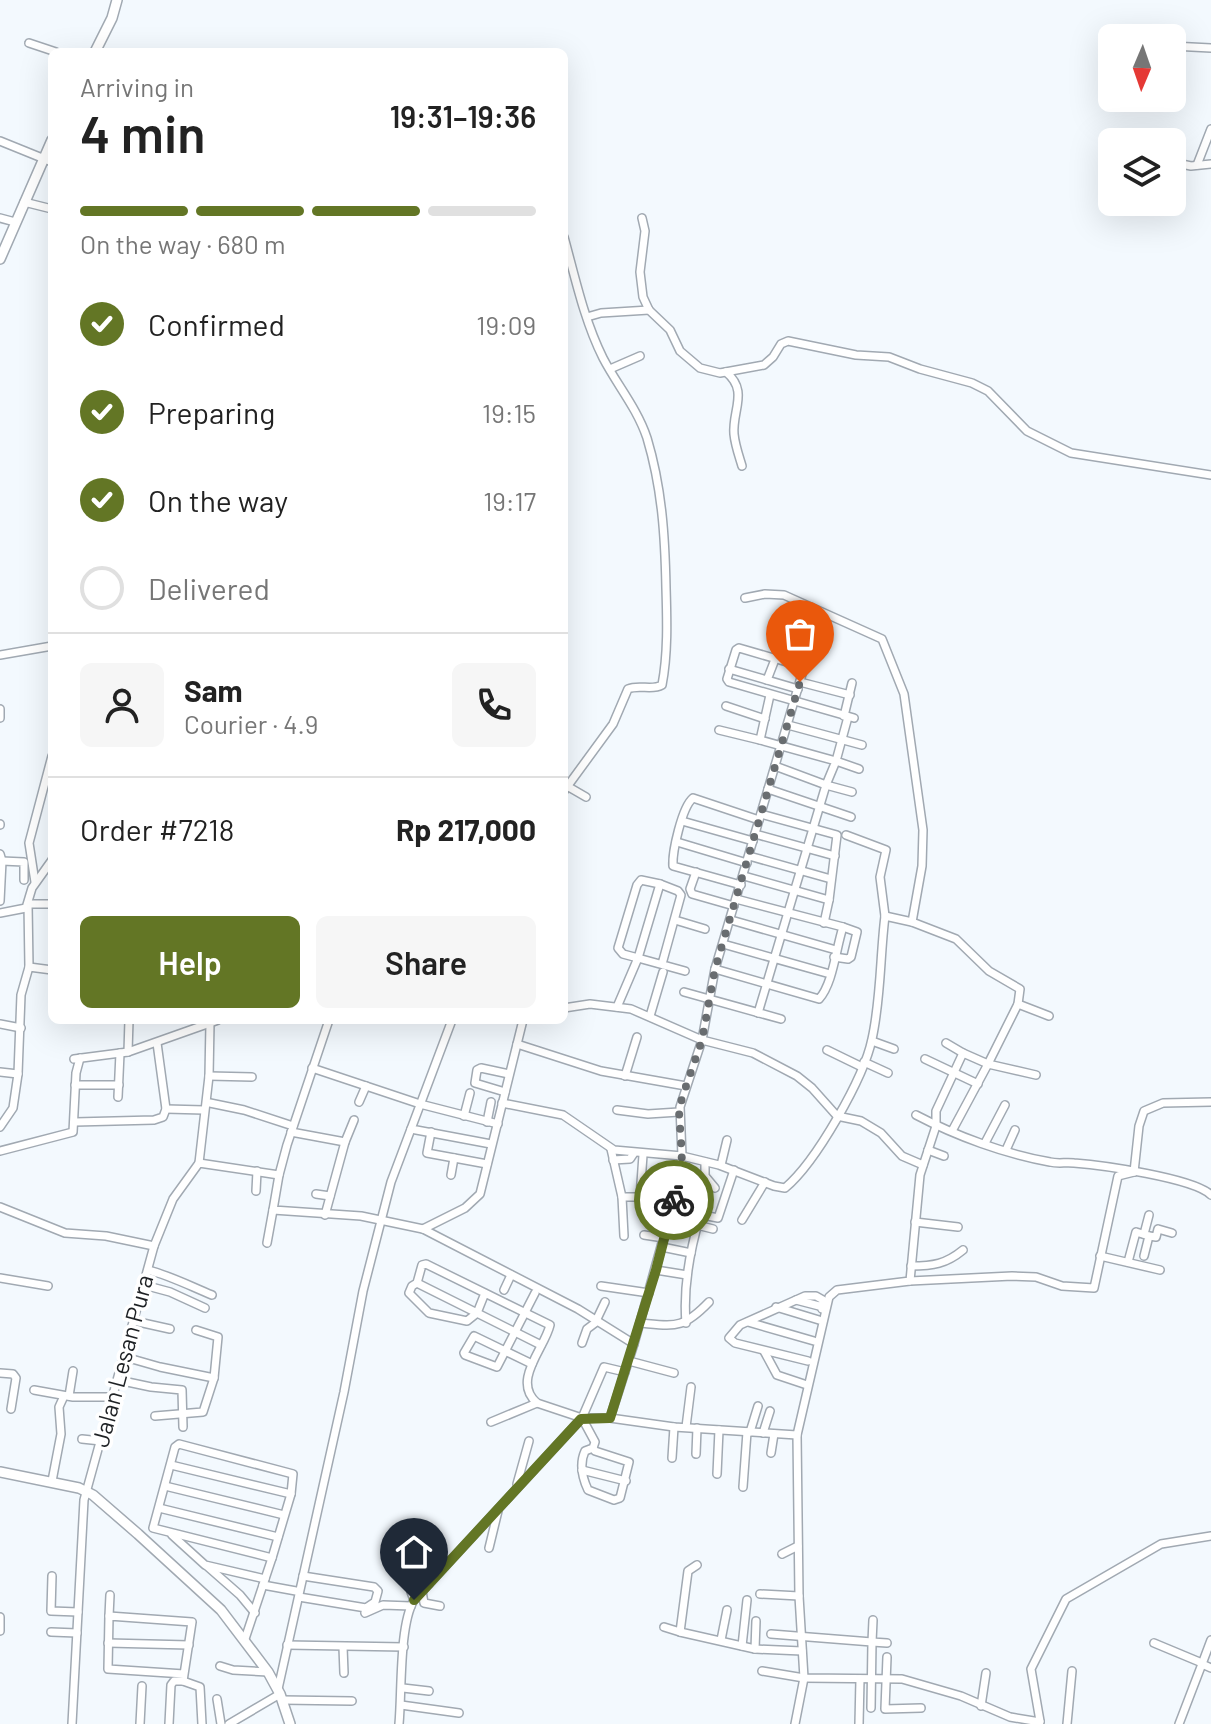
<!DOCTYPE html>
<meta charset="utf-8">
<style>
:root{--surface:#fff;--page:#f6f6f6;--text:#222;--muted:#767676;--line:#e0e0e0;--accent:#637625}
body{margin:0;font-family:Barlow,sans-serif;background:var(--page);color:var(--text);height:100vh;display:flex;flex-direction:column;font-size:30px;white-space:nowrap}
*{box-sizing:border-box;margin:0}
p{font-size:26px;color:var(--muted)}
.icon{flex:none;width:44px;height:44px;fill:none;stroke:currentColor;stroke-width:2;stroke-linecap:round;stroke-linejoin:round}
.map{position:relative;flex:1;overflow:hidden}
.drawer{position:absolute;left:48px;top:48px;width:520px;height:976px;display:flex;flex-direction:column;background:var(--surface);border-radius:12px;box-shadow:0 8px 32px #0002}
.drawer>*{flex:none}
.needle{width:52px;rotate:182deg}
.controls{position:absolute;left:1098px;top:24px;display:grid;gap:16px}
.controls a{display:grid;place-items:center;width:88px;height:88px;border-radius:12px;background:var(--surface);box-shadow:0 8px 32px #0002;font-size:40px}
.pin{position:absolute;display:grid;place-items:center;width:68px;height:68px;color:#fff;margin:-82px -34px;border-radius:50% 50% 50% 0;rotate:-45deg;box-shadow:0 0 8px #0007}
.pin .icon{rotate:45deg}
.courier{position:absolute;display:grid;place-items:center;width:80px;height:80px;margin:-40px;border:6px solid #637625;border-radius:50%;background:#fff;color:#222;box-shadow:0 2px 10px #0007}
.overview em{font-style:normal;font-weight:600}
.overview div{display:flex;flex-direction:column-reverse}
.overview{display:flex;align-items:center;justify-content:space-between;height:136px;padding:0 32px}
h1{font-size:52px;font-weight:600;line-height:60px}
.bar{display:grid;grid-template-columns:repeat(4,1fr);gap:12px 8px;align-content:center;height:96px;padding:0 32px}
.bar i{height:10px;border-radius:6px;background:var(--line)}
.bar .selected{background:var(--accent)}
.bar p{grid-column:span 4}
.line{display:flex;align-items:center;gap:20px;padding:0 32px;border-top:2px solid var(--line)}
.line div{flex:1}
.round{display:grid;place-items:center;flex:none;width:84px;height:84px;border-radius:12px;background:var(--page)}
ol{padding:0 32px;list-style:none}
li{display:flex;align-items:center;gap:24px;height:88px}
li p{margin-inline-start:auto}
li .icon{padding:8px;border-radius:50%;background:var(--accent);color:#fff;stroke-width:4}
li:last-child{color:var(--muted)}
li i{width:44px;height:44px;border:4px solid var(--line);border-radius:50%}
.action{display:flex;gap:16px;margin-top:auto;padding:16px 32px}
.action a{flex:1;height:92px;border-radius:12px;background:var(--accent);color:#fff;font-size:32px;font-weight:600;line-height:92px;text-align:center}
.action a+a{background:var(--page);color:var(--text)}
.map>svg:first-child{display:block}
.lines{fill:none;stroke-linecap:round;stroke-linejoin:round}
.minor-casing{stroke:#a1a9b2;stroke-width:10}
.major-casing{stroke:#a1a9b2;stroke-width:12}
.minor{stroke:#fff;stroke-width:7}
.major{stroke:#fff;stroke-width:9}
.done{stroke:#696d70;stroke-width:8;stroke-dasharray:0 14.4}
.route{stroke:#637625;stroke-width:10}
.labels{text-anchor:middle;stroke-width:7;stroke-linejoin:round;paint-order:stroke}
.street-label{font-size:24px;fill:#1e2124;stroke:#fff}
</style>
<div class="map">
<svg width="1211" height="1724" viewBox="0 0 1211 1724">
<rect width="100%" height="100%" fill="#f3f9fe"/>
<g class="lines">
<g class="minor-casing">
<g id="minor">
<polyline points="29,43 56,52"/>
<polyline points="1172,46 1211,48"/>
<polyline points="0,141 52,162"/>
<polyline points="1172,162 1191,166 1211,164"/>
<polyline points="1197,165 1211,129"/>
<polyline points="24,202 52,209"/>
<polyline points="0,218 15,222"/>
<polyline points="642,218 645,231 640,272 643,297 649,310 670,330 680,351 700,368 720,373 764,365 773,357 781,344 788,341 856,355 889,357 920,369 972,383 988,391 1027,431 1071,453 1211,475"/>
<path d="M564,237C575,277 584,320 603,358C617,385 637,408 647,438C662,488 665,536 666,588C667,620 668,654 662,685C652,691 639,684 628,689L613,724L564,791"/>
<polyline points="587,317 601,313 649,310"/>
<polyline points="610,369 640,356"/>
<path d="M726,372C749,391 732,410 734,434C735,445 739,456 742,466"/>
<polyline points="745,598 765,594 784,595 882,639 904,694 923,830 922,866 912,922"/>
<polyline points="0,655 52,646"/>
<polyline points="804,667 739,648 736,650 727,679 729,682 854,718"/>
<polyline points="729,669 798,689"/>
<polyline points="767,680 774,662"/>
<polyline points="800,682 850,695"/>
<polyline points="726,706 765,719"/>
<polyline points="0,709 0,718"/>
<polyline points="844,716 852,683"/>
<polyline points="848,717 836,761 859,769"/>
<polyline points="788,725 862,745"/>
<polyline points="719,730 760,740 770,695"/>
<polyline points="760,740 836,761 826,785 852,792"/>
<polyline points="567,786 586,797"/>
<polyline points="768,789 851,817"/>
<polyline points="761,814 837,835 829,900 824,923"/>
<polyline points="682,821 753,841"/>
<polyline points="0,825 0,824"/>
<polyline points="755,834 835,856"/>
<polyline points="846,835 886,850 880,877 885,916"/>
<polyline points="677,842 747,863"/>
<polyline points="0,854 2,861 0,901"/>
<polyline points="749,856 831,879"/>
<polyline points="2,861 24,862 24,880"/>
<polyline points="696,872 690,889 692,894 734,906"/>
<polyline points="744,876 829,900"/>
<polyline points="35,882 29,843 52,756"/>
<path d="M741,885L673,866C672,852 682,807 693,798L759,820"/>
<polyline points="0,913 26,908 32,888 52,860"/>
<polyline points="675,920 705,929"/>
<polyline points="731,920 836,950"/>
<polyline points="723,944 830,974"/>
<polyline points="834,957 848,959 851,957 857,932 843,927"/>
<polyline points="662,964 681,895 678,891 660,884 638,958 685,971"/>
<polyline points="29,967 52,970"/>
<path d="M715,969L819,999C833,984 836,948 843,927L736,899"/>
<polyline points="684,992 781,1019"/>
<polyline points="1018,1004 1049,1016"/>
<polyline points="617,1007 638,958 623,954 618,948 637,885 641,880 660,884"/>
<polyline points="564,1008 590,1004 631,1009 702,1040 715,969 810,647"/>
<polyline points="758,1013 826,785 775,766"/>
<polyline points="650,1016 663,972"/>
<polyline points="452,1020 411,1129 491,1144"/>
<polyline points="0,1024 21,1028"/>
<polyline points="872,1041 894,1049"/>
<polyline points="946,1043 963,1053"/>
<polyline points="517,1044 601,1071 686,1086"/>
<polyline points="827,1050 862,1067"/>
<polyline points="128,1052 129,1020"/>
<polyline points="74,1059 128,1052 210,1023"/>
<polyline points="925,1059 978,1084"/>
<polyline points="864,1062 888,1073"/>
<polyline points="312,1068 420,1104 498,1124"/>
<polyline points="0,1072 18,1074"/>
<polyline points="209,1076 252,1077"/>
<polyline points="625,1076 637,1037"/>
<polyline points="75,1085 119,1085"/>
<polyline points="505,1092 475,1083 477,1070 481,1068 509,1074"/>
<polyline points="118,1097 120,1053"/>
<polyline points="359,1102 366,1086"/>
<polyline points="210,1103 244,1110 293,1126"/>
<polyline points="502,1103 563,1115 614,1150 682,1156 680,1107 702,1040 753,1053 797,1076 812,1088 837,1116 861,1121 881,1133 902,1156 923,1165"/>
<polyline points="166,1109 204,1110"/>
<polyline points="617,1110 648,1114 679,1112"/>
<path d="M916,1115C956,1136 1005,1154 1050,1162C1058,1164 1066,1162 1074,1163C1101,1165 1194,1178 1211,1195"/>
<polyline points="464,1116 470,1093"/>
<polyline points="75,1122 154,1120 163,1117 166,1109 157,1043"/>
<polyline points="487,1122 491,1102"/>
<polyline points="0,1127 13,1108 18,1074 21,995 29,967 28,904 52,904"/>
<polyline points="952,1131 988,1064 1036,1075"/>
<polyline points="291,1132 345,1142 354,1120"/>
<polyline points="431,1132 427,1153 487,1164"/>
<polyline points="985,1143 1005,1105"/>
<polyline points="611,1149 622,1197 640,1197 643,1155"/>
<polyline points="928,1150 944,1156"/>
<polyline points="1006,1150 1015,1130"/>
<polyline points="0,1151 73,1132 76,1073 80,1058"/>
<polyline points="613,1160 630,1159 634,1153"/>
<polyline points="705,1162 705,1176 715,1188"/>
<polyline points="199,1163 209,1076 210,1023 218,1020"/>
<polyline points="721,1165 727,1140"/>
<polyline points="1134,1172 1139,1126 1144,1111 1163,1103 1211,1102"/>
<polyline points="279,1175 287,1145 329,1020"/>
<polyline points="451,1175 454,1158"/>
<polyline points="256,1191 257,1171"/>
<polyline points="316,1194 330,1196"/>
<polyline points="622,1197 624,1236"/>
<polyline points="0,1207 65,1233 106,1236 154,1246 84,1500 72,1724"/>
<polyline points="672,1209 718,1218 734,1170"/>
<polyline points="325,1215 345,1142"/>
<polyline points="742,1220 765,1182"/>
<polyline points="915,1222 958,1227"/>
<polyline points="697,1225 713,1229"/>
<polyline points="423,1229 465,1208 480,1194 523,1020"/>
<polyline points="1144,1234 1149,1215"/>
<polyline points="644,1235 664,1238"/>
<polyline points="1149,1236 1156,1237 1158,1229 1172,1233"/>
<polyline points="267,1243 273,1210"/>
<polyline points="154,1246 173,1199 199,1163 279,1175 273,1210 361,1216 423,1229 578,1309 634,1344 610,1418"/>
<polyline points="662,1247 691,1253"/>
<polyline points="1100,1256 1160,1270"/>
<polyline points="1128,1262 1136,1232 1149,1236 1144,1256"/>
<path d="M911,1266C933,1266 946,1264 963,1250"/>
<path d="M148,1270C171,1276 190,1286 212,1295"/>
<polyline points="656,1270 687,1275"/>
<polyline points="0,1278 48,1286"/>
<polyline points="910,1281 1012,1276 1036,1277 1062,1286 1094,1288 1118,1176 1134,1172"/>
<polyline points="417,1283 541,1345"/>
<polyline points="144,1285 170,1292 205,1308"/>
<polyline points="601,1286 649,1293"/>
<polyline points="504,1290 511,1275"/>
<path d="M485,1293L477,1313L467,1321L429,1313L409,1293L412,1286L417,1283L422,1265L426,1264L550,1325C545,1348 511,1381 537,1403L582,1418L595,1442L593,1448L595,1451L629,1462L620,1498L614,1500L588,1490C582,1477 579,1464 585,1451L593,1448"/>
<polyline points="796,1300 823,1307"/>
<polyline points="776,1307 819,1320"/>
<polyline points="134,1321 170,1329"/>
<polyline points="748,1322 814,1341"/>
<path d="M640,1323C676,1326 683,1329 709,1302"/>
<path d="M686,1323C683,1287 690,1250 700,1216"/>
<polyline points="196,1330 218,1337 214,1378"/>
<polyline points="582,1343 587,1329 595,1323 605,1302"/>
<path d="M634,1344L676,1192L682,1156L719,1165L774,1186L785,1188C816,1162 864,1078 872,1039C881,999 880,956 885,916L912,922L956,939L989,971L1020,989L1018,1004L988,1064L963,1053L936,1111V1126L920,1175L910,1281L837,1290L829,1297L797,1435L799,1596L804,1678L795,1724"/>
<polyline points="764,1351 777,1375 807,1385"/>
<polyline points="125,1357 160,1367 214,1378 203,1412 155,1416"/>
<polyline points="629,1361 674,1373"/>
<polyline points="808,1361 735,1343 729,1338 740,1325 805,1296 816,1296 823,1300 822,1309"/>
<path d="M532,1364C513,1355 493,1345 474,1336L464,1353L465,1355L497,1367L535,1293"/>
<polyline points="0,1373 13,1374 16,1378 11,1409"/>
<polyline points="118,1380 151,1387 182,1390 183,1427"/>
<polyline points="34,1390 73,1397 114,1397"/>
<polyline points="69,1396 73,1371"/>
<polyline points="582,1418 604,1367 625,1372"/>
<polyline points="491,1422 537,1403"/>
<polyline points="686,1427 691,1387"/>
<polyline points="750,1432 758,1406"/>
<polyline points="763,1433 770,1411"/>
<polyline points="82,1439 101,1441"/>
<polygon points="179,1444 293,1474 291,1494 272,1558 153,1528 175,1447"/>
<polyline points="771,1453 774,1434"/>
<polyline points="696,1454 697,1428"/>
<polyline points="672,1458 674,1427"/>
<polyline points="171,1465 291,1494"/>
<polyline points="582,1470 626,1481"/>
<polyline points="717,1474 719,1430"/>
<polyline points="52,1481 61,1434 59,1407 64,1396"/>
<polyline points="517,1484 529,1441"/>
<polyline points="165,1486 284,1515"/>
<polyline points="743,1487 747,1432"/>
<polyline points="159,1508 278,1537"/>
<polyline points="172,1535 205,1565 265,1579"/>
<polyline points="489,1548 498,1511"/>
<polyline points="782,1554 798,1546"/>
<polyline points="408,1560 416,1564 415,1578"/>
<polyline points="697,1565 688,1571 680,1632 755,1649 802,1651"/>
<polyline points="207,1566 240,1595 255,1613"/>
<polyline points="52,1576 51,1611 78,1612"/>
<polyline points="263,1585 296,1591"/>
<polyline points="422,1591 424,1603 440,1606"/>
<polyline points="760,1594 799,1596"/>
<polyline points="299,1597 366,1608 375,1602 378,1591 374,1587 303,1576"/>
<polyline points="414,1600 411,1592 415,1578 429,1584"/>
<polyline points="365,1613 383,1605 411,1606"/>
<polyline points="109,1616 110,1595"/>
<polyline points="0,1617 0,1631"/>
<polyline points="873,1620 872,1642 887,1643"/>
<polyline points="664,1627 680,1632"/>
<polyline points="51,1632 77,1633"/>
<polyline points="771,1634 872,1642 871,1708"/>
<polyline points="245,1639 272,1558"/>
<polyline points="721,1640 727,1610"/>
<polyline points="1211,1640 1202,1664 1211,1668"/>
<polyline points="108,1643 189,1645"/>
<polyline points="1154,1643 1202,1663"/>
<polyline points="287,1645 404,1647"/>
<polyline points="742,1646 747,1600"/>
<polyline points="343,1647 344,1673"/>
<polyline points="755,1649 756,1621"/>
<polyline points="887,1657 885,1709 921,1708"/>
<polyline points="220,1666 233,1670 268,1672"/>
<polyline points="762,1671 804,1678 902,1679 961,1696 1010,1717 1040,1722"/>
<polyline points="183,1681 200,1687 202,1724"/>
<polyline points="403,1688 429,1691"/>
<polyline points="278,1689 344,1392 363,1291 391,1182 411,1129"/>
<polyline points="217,1699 221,1724"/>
<polyline points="282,1700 352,1701"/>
<polyline points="401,1705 459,1713"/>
<polyline points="981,1706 986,1673"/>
<polyline points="1040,1721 1031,1669 1066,1599 1161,1544 1211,1536"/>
<polyline points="140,1724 142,1686"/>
<polyline points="169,1724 171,1685 174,1681 183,1681 192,1622 109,1616 108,1669 184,1674"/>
<polyline points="229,1724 280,1694"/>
<path d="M399,1724C402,1692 399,1625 414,1600L582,1418H610L674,1427L797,1435"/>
<polyline points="859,1724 860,1679"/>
<polyline points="1067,1724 1072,1671"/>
<polyline points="1179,1724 1202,1664"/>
</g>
</g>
<g class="major-casing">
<g id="major">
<polyline points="95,52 112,18 117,0"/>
<polyline points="0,259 52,140"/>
<polyline points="0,1472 79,1488 93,1495 138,1534 221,1610 268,1672 280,1694 290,1724"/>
</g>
</g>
<use href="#minor" class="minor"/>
<use href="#major" class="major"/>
</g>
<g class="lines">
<polyline class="done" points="674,1200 682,1156 679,1112 682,1098 702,1040 715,969 800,682"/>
<polyline class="route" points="414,1600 581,1419 610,1418 656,1270 674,1200"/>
</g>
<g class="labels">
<g class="street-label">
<text transform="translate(123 1361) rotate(-75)" y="8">Jalan Lesan Pura</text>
</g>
</g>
</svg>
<div class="controls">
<a><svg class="needle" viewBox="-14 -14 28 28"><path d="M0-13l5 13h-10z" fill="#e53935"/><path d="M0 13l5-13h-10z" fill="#767676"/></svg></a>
<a><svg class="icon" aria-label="layers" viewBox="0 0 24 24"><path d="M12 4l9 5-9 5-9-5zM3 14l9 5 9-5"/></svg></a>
</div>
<div class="pin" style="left:800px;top:682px;background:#ea580c"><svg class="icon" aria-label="bag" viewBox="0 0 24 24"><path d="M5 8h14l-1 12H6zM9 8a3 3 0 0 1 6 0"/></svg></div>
<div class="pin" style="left:414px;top:1600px;background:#1f2937"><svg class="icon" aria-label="home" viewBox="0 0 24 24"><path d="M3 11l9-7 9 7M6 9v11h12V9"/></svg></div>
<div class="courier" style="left:674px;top:1200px"><svg class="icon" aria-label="bike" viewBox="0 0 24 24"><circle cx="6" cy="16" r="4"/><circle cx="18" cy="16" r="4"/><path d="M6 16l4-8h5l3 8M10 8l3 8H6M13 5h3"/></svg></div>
<section class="drawer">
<div class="overview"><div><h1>4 min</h1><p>Arriving in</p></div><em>19:31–19:36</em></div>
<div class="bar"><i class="selected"></i><i class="selected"></i><i class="selected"></i><i></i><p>On the way · 680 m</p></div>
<ol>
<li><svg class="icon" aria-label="check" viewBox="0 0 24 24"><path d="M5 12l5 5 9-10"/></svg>Confirmed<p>19:09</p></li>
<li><svg class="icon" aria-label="check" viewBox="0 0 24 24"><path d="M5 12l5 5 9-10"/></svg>Preparing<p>19:15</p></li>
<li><svg class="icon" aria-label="check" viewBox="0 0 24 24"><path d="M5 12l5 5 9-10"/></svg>On the way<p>19:17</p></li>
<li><i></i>Delivered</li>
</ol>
<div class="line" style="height:144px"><a class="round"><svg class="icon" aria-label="person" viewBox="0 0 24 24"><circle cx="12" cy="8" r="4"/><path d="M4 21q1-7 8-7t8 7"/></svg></a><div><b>Sam</b><p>Courier · 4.9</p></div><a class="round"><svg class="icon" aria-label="phone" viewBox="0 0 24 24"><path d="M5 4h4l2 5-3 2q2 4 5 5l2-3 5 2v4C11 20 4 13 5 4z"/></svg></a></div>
<div class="line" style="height:104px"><div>Order #7218</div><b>Rp 217,000</b></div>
<div class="action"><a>Help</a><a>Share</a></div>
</section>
</div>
